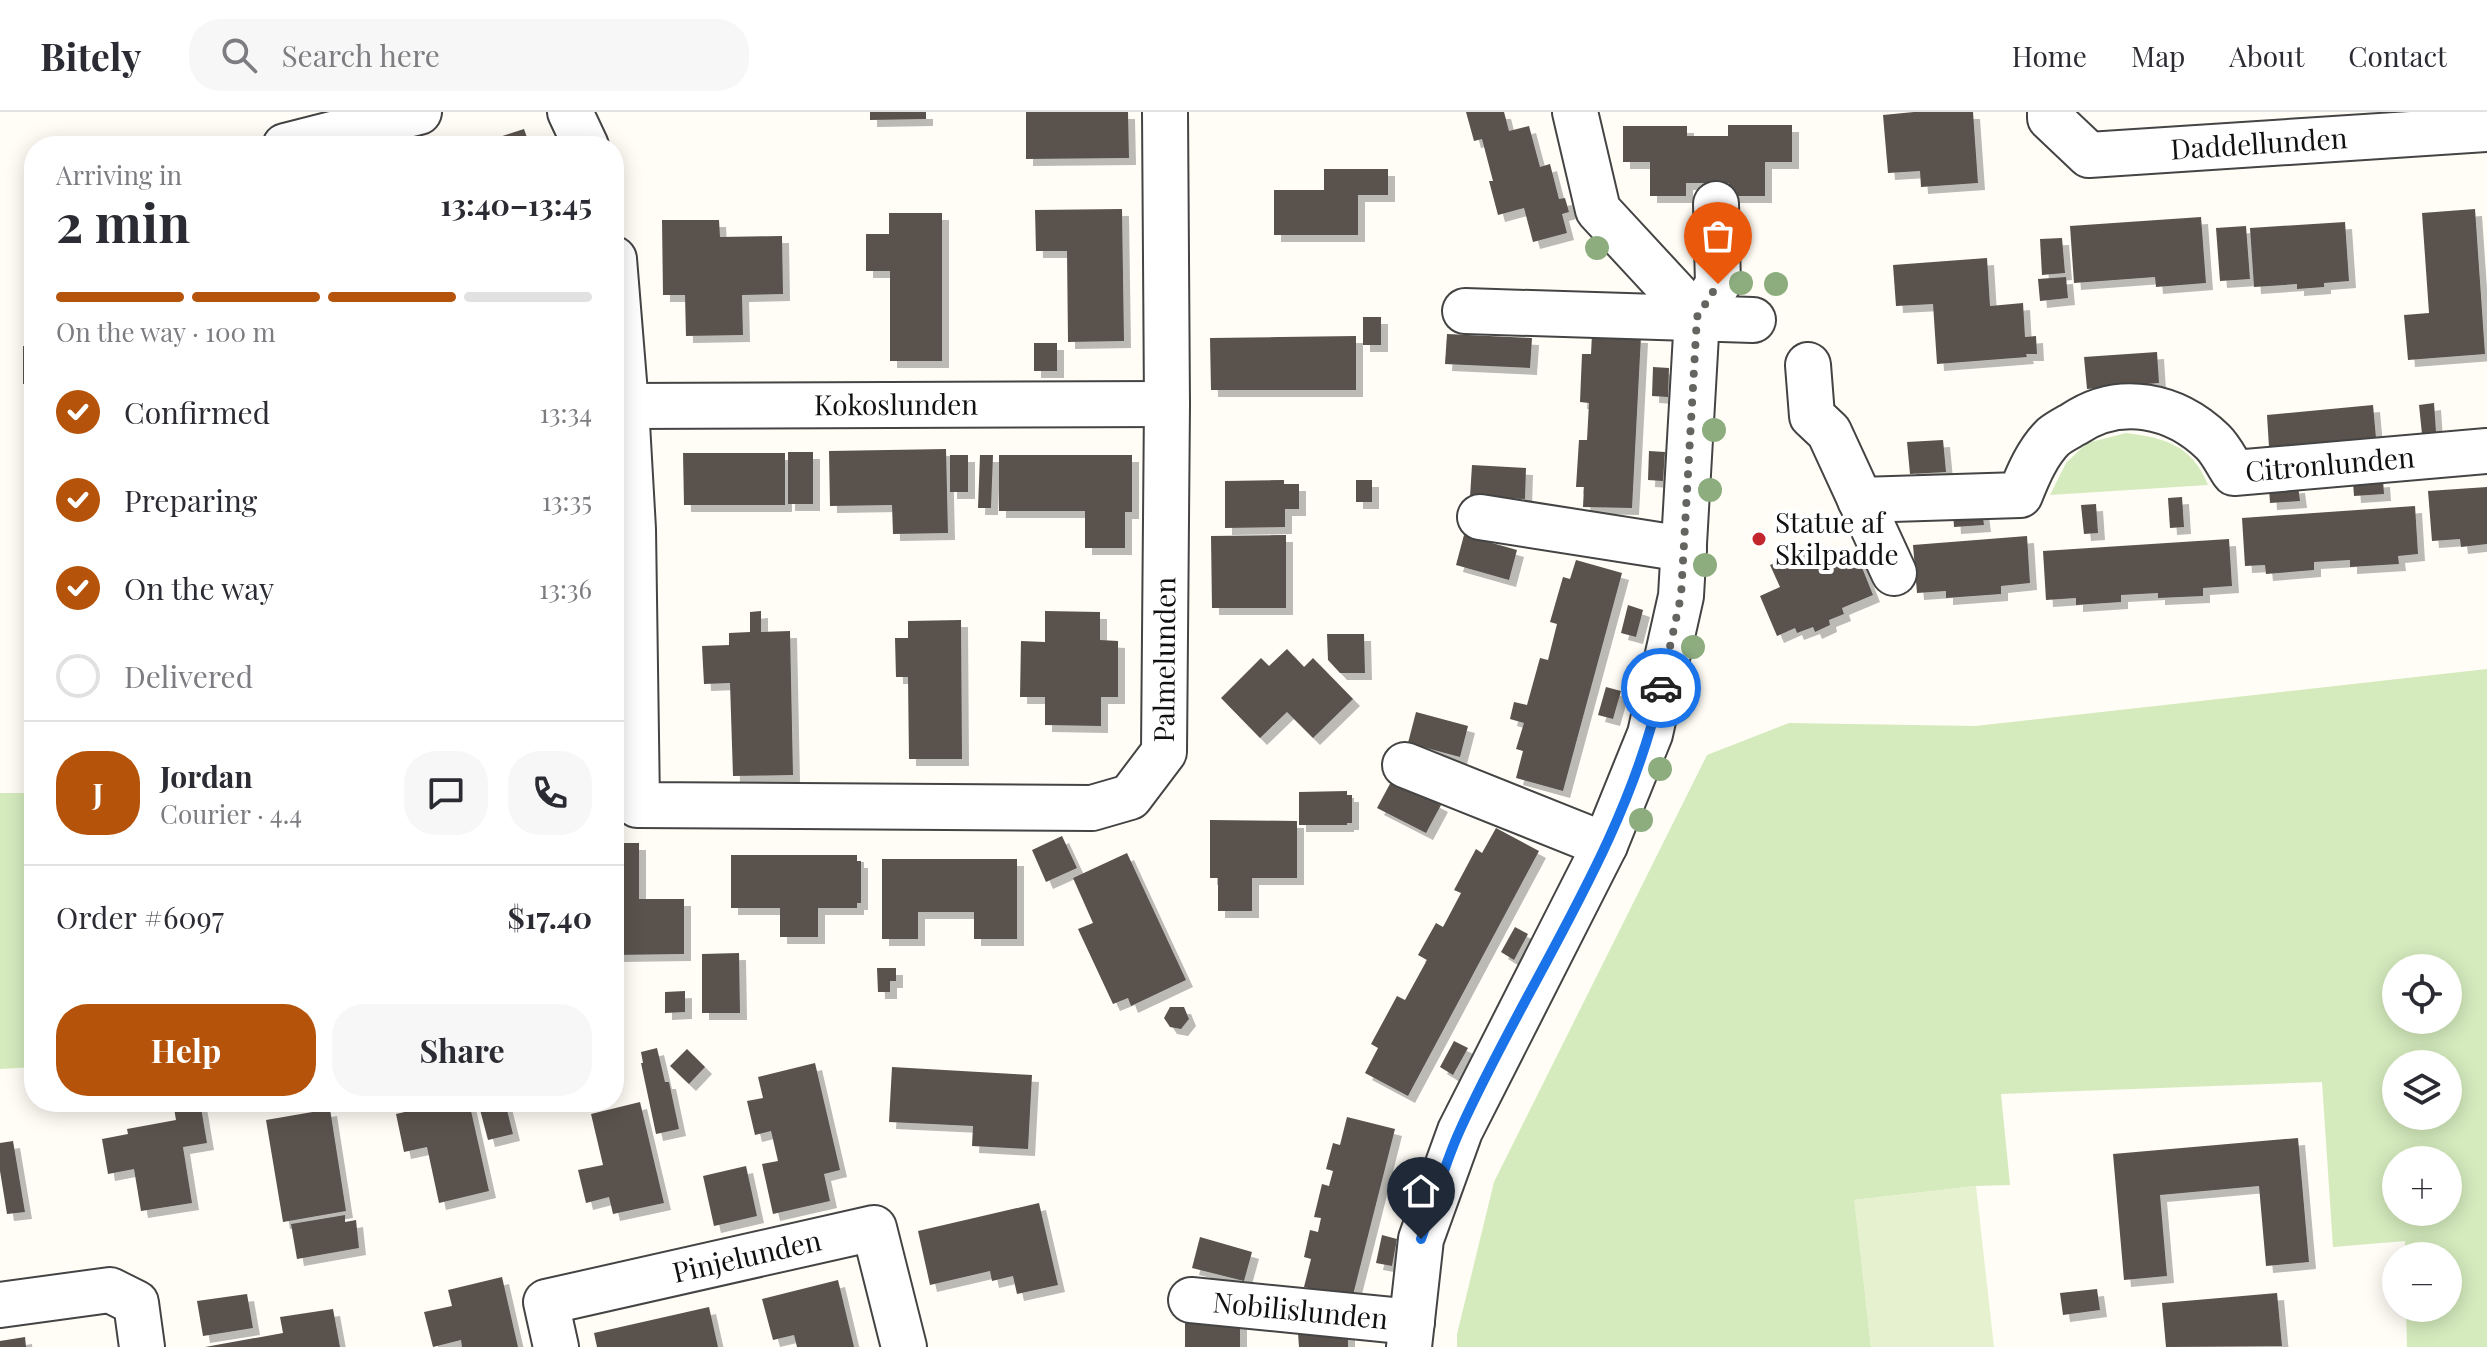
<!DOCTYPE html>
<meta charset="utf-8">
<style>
:root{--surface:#fff;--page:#f7f7f7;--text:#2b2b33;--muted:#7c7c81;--line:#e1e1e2;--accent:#b45309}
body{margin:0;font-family:"Playfair Display",serif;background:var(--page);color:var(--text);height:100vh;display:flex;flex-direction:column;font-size:30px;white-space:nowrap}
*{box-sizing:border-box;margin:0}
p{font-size:26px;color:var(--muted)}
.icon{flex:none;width:44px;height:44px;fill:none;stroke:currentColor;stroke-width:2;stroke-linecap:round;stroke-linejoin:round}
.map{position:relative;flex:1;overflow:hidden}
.drawer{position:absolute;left:24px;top:24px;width:600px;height:976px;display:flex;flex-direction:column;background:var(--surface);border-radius:32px;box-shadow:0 4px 20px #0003}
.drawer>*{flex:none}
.tools{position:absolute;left:2382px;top:842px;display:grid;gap:16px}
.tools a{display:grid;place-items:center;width:80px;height:80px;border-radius:50%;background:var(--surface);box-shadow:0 4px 20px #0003;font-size:40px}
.pin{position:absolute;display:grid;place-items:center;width:68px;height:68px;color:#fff;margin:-82px -34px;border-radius:50% 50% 50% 0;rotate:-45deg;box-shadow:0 0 8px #0007}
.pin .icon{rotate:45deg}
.courier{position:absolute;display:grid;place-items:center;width:80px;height:80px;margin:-40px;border:6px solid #1a73e8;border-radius:50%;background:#fff;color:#222;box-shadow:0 2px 10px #0007}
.overview em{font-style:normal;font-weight:700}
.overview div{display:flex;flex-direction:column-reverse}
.overview{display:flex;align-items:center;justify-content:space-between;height:136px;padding:0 32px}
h1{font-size:52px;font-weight:700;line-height:60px}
.bar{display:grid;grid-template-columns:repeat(4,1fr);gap:12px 8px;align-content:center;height:96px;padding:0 32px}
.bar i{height:10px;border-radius:6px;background:var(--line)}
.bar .current{background:var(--accent)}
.bar p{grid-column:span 4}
.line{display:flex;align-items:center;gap:20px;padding:0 32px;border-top:2px solid var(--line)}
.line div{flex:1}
.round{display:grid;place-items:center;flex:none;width:84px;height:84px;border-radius:32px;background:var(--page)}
ol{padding:0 32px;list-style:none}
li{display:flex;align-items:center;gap:24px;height:88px}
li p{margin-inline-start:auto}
li .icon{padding:8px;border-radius:50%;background:var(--accent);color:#fff;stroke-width:4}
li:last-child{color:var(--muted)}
li i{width:44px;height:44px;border:4px solid var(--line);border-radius:50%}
.action{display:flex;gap:16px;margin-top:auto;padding:16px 32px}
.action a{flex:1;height:92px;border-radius:32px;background:var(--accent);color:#fff;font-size:32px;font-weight:700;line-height:92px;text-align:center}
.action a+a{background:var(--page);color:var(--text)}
header{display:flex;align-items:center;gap:48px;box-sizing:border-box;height:112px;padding:0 40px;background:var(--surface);border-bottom:2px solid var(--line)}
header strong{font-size:38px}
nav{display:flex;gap:44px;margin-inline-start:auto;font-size:28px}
.search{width:560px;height:72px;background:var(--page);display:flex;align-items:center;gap:20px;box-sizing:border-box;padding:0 28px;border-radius:32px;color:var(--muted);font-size:30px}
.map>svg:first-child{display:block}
.green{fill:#d5ebbd;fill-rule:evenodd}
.pitch{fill:#e6f2cf}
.building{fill:#5a524d;filter:url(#shadow)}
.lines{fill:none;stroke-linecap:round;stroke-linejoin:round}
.street-casing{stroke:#444;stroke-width:48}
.street{stroke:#fff;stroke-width:44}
.tree{fill:#8dad7f}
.done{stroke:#646461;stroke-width:8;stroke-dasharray:0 14.4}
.route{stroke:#1a73e8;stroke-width:10}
.poi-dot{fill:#c4262e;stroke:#fff;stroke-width:3}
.labels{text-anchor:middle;stroke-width:8;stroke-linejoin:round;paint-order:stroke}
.street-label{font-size:28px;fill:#111;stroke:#fff}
.poi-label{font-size:28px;fill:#111;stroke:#fff;text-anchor:start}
</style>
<header>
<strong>Bitely</strong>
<div class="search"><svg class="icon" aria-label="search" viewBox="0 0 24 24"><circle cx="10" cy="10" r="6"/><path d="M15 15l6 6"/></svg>Search here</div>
<nav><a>Home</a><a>Map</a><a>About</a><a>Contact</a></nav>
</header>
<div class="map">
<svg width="2487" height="1235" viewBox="0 0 2487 1235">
<defs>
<filter id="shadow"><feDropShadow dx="7" dy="7" stdDeviation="0" flood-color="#0004"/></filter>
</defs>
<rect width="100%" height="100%" fill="#fffdf5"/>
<g class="green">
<path d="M2126,321C2165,326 2192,333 2208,373L2050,383L2066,351L2087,331Z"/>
<path d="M2487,557V1235H2407L2406,1196H2448V1144H2406L2405,1129L2333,1135L2322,970L2001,982L2010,1073L1976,1074L1855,1088L1871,1235H1457V1222L1494,1070L1707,643L1789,611L1975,614ZM2396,856H2448V908H2396ZM2396,952H2448V1004H2396ZM2396,1048H2448V1100H2396Z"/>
<polygon points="0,681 34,681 34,955 0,957"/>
</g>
<polygon class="pitch" points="1976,1074 1994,1235 1871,1235 1854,1088"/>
<g class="building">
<polygon points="870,0 926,0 926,7 870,8"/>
<polygon points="1026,0 1128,0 1129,46 1026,47"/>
<polygon points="1466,0 1504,0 1509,19 1529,14 1540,55 1550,52 1559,87 1565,86 1569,100 1562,102 1567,121 1533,130 1524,96 1498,103 1489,69 1493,69 1482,27 1474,29"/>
<polygon points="1914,0 1973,0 1978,71 1921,75 1920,59 1888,61 1883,3"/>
<polygon points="1728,13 1792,13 1792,50 1765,50 1765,84 1729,84 1729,71 1686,71 1686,84 1650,84 1650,50 1623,50 1623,14 1687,14 1687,24 1728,24"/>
<polygon points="524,17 530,34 475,34 475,33"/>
<polygon points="1324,57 1388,57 1388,83 1358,83 1358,123 1274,123 1274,78 1324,78"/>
<polygon points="1122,97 1124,229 1068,230 1067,139 1036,139 1035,98"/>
<polygon points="2475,97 2485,242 2408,248 2404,203 2429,201 2422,101"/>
<polygon points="889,101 942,101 942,249 890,249 890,159 866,159 866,122 889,122"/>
<polygon points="2201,105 2206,171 2156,175 2155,165 2074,171 2070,114"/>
<polygon points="662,108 719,108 720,125 782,124 783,182 742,183 743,223 686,224 685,183 663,183"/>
<polygon points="2345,110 2349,169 2324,171 2324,175 2297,177 2297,172 2254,175 2250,116"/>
<polygon points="2246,114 2250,167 2220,169 2216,116"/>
<polygon points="2062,126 2065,161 2042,163 2040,127"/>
<polygon points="1987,146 1990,194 2023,191 2025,225 2036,224 2037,242 2026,242 2027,245 1937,252 1933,192 1896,194 1893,153"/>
<polygon points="2066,165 2068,186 2040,189 2038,167"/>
<rect x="1363" y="205" width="18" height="28"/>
<polygon points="1447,222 1532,226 1530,256 1445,252"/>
<polygon points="1592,222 1641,224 1632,396 1583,395 1584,375 1576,375 1579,328 1587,328 1589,291 1580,290 1582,242 1591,242"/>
<polygon points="1356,224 1356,278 1211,278 1210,226"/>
<rect x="1034" y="231" width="23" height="28"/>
<rect x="23" y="234" width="11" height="38"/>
<polygon points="2157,240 2159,271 2087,277 2084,245"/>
<polygon points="1653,255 1669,256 1668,285 1652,284"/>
<polygon points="2434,291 2436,320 2422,322 2419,293"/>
<polygon points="2373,293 2376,326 2269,335 2267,303"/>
<polygon points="1943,328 1946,360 1910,362 1907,330"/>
<polygon points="946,337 948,421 893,422 892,393 830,394 829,339"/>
<polygon points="1649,339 1665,340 1663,369 1648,368"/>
<rect x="788" y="340" width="25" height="52"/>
<polygon points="683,341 785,341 785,393 684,393"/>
<rect x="950" y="343" width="18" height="37"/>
<polygon points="980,343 993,343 991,396 978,396"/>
<polygon points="999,343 1132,343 1132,400 1125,400 1125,436 1085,436 1085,399 999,399"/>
<polygon points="1472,353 1526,356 1525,387 1470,385"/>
<polygon points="1284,368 1284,372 1299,372 1299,397 1285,397 1285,415 1225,416 1225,369"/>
<rect x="1356" y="368" width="16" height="22"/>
<polygon points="2383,368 2384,382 2354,384 2353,370"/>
<polygon points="2298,374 2300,389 2270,391 2269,376"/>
<polygon points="2487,375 2487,432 2461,435 2460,427 2432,429 2428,379"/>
<polygon points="2182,385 2184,415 2170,416 2168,386"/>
<polygon points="2096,392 2098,421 2084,422 2081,393"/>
<polygon points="2415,394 2418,442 2398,444 2399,452 2350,455 2350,448 2314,450 2314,458 2266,462 2265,453 2245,454 2242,406"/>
<polygon points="1982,398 1984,413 1954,415 1953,400"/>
<polygon points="1286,423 1286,496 1212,496 1211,424"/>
<polygon points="1464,423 1517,438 1509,468 1456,453"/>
<polygon points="2027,424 2030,471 2001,474 2001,482 1946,486 1946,479 1917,481 1913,433"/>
<polygon points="2229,427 2232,474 2203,476 2203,484 2158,486 2158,481 2121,483 2121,490 2076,493 2076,486 2046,488 2043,439"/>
<polygon points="1814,434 1824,457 1857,443 1873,483 1842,496 1844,502 1829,508 1830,513 1815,520 1813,515 1797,521 1795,516 1777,524 1760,484 1780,475 1770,453"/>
<polygon points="1576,448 1622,461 1563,679 1516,666 1523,639 1516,637 1524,611 1510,607 1514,590 1527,593 1540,546 1548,548 1557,512 1550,510 1563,465 1570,467"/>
<polygon points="1628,493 1643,498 1636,525 1621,521"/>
<polygon points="761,499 761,520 790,519 793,663 733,664 730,571 704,572 702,534 729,533 729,521 750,520 750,500"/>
<polygon points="1045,499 1100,500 1100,528 1118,529 1118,585 1101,585 1101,614 1045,613 1045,585 1020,585 1021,529 1045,530"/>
<polygon points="961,508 962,647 909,647 908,565 896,565 895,526 908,526 908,509"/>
<polygon points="1327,522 1364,522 1365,561 1340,561 1328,548"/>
<polygon points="1287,537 1304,555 1313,546 1353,587 1313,626 1287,600 1260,626 1221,586 1261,546 1269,554"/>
<polygon points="1606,575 1621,579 1613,607 1598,603"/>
<polygon points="1416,600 1468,614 1460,645 1408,631"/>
<polygon points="34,622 34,664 30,664 24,658 24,632"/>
<polygon points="1392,668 1441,693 1426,721 1377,696"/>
<polygon points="1347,679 1347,683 1352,683 1352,711 1347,711 1347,713 1299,713 1299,680"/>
<polygon points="1210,708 1297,709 1297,766 1252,766 1252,799 1218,799 1218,766 1210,766"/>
<polygon points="1496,716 1539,739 1408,984 1365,961 1378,936 1371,932 1397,884 1405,888 1427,848 1418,843 1436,811 1443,815 1461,781 1454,778 1476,737 1482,741"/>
<polygon points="1062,724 1077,756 1046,770 1032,738"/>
<polygon points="614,731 639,731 639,787 684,787 684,842 614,843"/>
<polygon points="1127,741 1186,868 1131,894 1128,886 1113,892 1078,817 1093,811 1073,766"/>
<polygon points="731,743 857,743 857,749 861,749 861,791 857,791 857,796 818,796 818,825 780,825 780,796 731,796"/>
<polygon points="882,747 1017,747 1017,827 974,827 974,800 918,800 918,827 882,827"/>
<polygon points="1515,815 1528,822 1514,848 1501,840"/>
<polygon points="739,841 740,901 702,901 702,842"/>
<polygon points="877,856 896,856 896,869 890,869 890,880 878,880"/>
<polygon points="685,879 685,900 665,901 665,880"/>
<polygon points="1170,895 1184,895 1189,907 1181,917 1170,915 1164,906"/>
<polygon points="1454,929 1468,936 1453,963 1440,955"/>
<polygon points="657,936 665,970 669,970 679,1017 656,1022 641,951 643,951 641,940"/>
<polygon points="687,937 705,955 689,972 670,954"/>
<polygon points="815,951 840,1058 824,1062 830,1089 773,1102 762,1052 778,1049 771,1019 755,1023 747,989 763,986 758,965"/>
<polygon points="892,955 1032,963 1028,1037 972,1034 973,1014 889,1010"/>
<polygon points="173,990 200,990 207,1031 183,1035 192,1091 141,1099 134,1057 108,1062 102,1027 128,1022 127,1017 176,1008"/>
<polygon points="448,990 469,990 489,1079 439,1091 427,1035 404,1040 396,1002"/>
<polygon points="478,990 505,990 513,1022 488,1028"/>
<polygon points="640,990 664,1091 613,1102 609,1085 586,1091 578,1058 603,1053 591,1002"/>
<polygon points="330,997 346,1099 283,1110 266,1008"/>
<polygon points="1347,1005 1395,1017 1352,1187 1304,1175 1311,1147 1304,1145 1310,1118 1318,1120 1321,1106 1314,1105 1322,1072 1329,1074 1333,1059 1326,1057 1333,1031 1340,1033"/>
<polygon points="2298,1026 2309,1150 2266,1154 2259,1074 2160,1083 2167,1164 2124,1168 2113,1042"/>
<polygon points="13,1029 25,1100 7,1102 0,1059 0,1031"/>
<polygon points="746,1054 757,1104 714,1114 703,1064"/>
<polygon points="1398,1060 1413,1064 1406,1092 1392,1089"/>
<polygon points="1039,1091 1058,1173 1017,1182 1013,1164 992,1169 990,1159 930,1173 918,1119"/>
<polygon points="345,1103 345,1110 356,1108 359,1136 297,1147 291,1112"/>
<polygon points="1382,1123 1397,1127 1392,1154 1376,1151"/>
<polygon points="1200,1125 1252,1140 1244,1169 1192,1156"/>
<polygon points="502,1165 518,1235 462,1235 461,1228 433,1235 424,1200 452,1194 448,1178"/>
<polygon points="838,1168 854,1235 797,1235 794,1223 773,1228 762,1187"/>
<polygon points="2097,1177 2100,1198 2063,1203 2060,1181"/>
<polygon points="2277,1181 2282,1234 2166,1235 2162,1191"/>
<polygon points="247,1182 253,1216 203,1224 197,1189"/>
<polygon points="709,1195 718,1235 597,1235 594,1221"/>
<polygon points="333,1197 340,1235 205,1235 283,1221 280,1205"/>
<rect x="1185" y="1208" width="55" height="27"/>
<polygon points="1348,1220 1348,1235 1299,1235 1298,1221"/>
<polygon points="25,1225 26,1235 0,1235 0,1229"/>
</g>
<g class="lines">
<g class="street-casing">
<g id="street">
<polyline points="570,0 586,34"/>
<path id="s1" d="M2050,0V6L2089,43L2487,17"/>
<polyline points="285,34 419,0"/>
<path id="s2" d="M614,147L626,294L633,417L637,693L1092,696L1130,685L1164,640L1167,292L1165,0"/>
<polyline points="1465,199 1753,208"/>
<polyline points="1697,205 1718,172 1716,92"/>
<polyline points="1808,253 1812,304 1829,320 1894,461"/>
<path id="s3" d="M626,294L1167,292"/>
<path id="s4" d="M1860,388L2020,383C2028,363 2037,341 2053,325C2059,320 2067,316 2074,312C2120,281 2175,293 2213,330C2222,339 2227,351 2234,361L2487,339"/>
<polyline points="1480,405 1684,437"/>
<polyline points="1405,653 1605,733"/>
<path id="s5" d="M1191,1188L1412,1210"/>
<polyline points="0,1193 110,1178 136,1191 142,1235"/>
<path id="s6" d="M556,1235L546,1190L874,1116L904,1235"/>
<polyline points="1409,1235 1421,1127 1460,1019 1605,733 1650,622 1681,484 1697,205 1598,98 1575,0"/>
</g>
</g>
<use href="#street" class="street"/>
</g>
<g class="tree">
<circle cx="1597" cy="136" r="12"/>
<circle cx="1741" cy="171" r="12"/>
<circle cx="1776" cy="172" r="12"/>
<circle cx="1714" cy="318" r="12"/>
<circle cx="1710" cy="378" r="12"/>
<circle cx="1705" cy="453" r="12"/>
<circle cx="1693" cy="535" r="12"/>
<circle cx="1680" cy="597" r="12"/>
<circle cx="1660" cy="657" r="12"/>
<circle cx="1641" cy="708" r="12"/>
</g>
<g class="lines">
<polyline class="done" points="1661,576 1681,484 1697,205 1718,172"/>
<path class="route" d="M1421,1127C1434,1091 1444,1053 1460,1018C1526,871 1626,735 1661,576"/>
</g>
<circle class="poi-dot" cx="1759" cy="427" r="8"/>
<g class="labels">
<g class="street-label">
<text dy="10" stroke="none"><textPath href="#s1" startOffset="230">Daddellunden</textPath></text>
<text dy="10" stroke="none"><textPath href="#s3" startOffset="270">Kokoslunden</textPath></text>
<text dy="10" stroke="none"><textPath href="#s4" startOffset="538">Citronlunden</textPath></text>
<text dy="10" stroke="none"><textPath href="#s2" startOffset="1190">Palmelunden</textPath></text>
<text dy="10" stroke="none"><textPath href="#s6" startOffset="252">Pinjelunden</textPath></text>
<text dy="10" stroke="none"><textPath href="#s5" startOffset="110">Nobilislunden</textPath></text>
</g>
<g class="poi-label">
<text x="1775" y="421">Statue af<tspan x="1775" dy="32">Skilpadde</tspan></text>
</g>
</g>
</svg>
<div class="tools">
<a><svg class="icon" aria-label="locate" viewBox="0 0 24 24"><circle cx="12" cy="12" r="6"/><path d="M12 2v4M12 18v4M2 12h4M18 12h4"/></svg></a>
<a><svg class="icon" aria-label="layers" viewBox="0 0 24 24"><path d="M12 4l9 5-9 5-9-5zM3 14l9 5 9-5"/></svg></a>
<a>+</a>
<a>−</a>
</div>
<div class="pin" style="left:1718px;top:172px;background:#ea580c"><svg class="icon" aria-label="bag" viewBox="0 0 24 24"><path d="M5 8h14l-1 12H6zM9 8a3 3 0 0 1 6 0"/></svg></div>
<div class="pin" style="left:1421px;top:1127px;background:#1f2937"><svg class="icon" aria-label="home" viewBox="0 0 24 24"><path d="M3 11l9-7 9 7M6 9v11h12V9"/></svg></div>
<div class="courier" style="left:1661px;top:576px"><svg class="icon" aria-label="car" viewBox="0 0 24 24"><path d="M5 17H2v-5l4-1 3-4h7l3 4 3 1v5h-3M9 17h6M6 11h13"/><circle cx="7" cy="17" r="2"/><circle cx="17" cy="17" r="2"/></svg></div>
<section class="drawer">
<div class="overview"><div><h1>2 min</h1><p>Arriving in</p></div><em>13:40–13:45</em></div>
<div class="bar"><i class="current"></i><i class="current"></i><i class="current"></i><i></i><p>On the way · 100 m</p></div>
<ol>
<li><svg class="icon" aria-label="check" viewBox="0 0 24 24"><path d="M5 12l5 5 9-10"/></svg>Confirmed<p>13:34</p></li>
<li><svg class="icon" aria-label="check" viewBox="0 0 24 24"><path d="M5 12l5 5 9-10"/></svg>Preparing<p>13:35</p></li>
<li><svg class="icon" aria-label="check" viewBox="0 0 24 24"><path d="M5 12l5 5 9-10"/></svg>On the way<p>13:36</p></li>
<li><i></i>Delivered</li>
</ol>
<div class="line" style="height:144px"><b class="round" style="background:var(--accent);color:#fff">J</b><div><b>Jordan</b><p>Courier · 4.4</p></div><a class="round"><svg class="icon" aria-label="chat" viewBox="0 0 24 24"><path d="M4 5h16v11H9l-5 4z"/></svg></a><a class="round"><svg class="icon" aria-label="phone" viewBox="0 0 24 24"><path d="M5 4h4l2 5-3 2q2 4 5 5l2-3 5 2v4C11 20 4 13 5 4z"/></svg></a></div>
<div class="line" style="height:104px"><div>Order #6097</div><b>$17.40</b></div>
<div class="action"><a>Help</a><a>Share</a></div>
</section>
</div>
